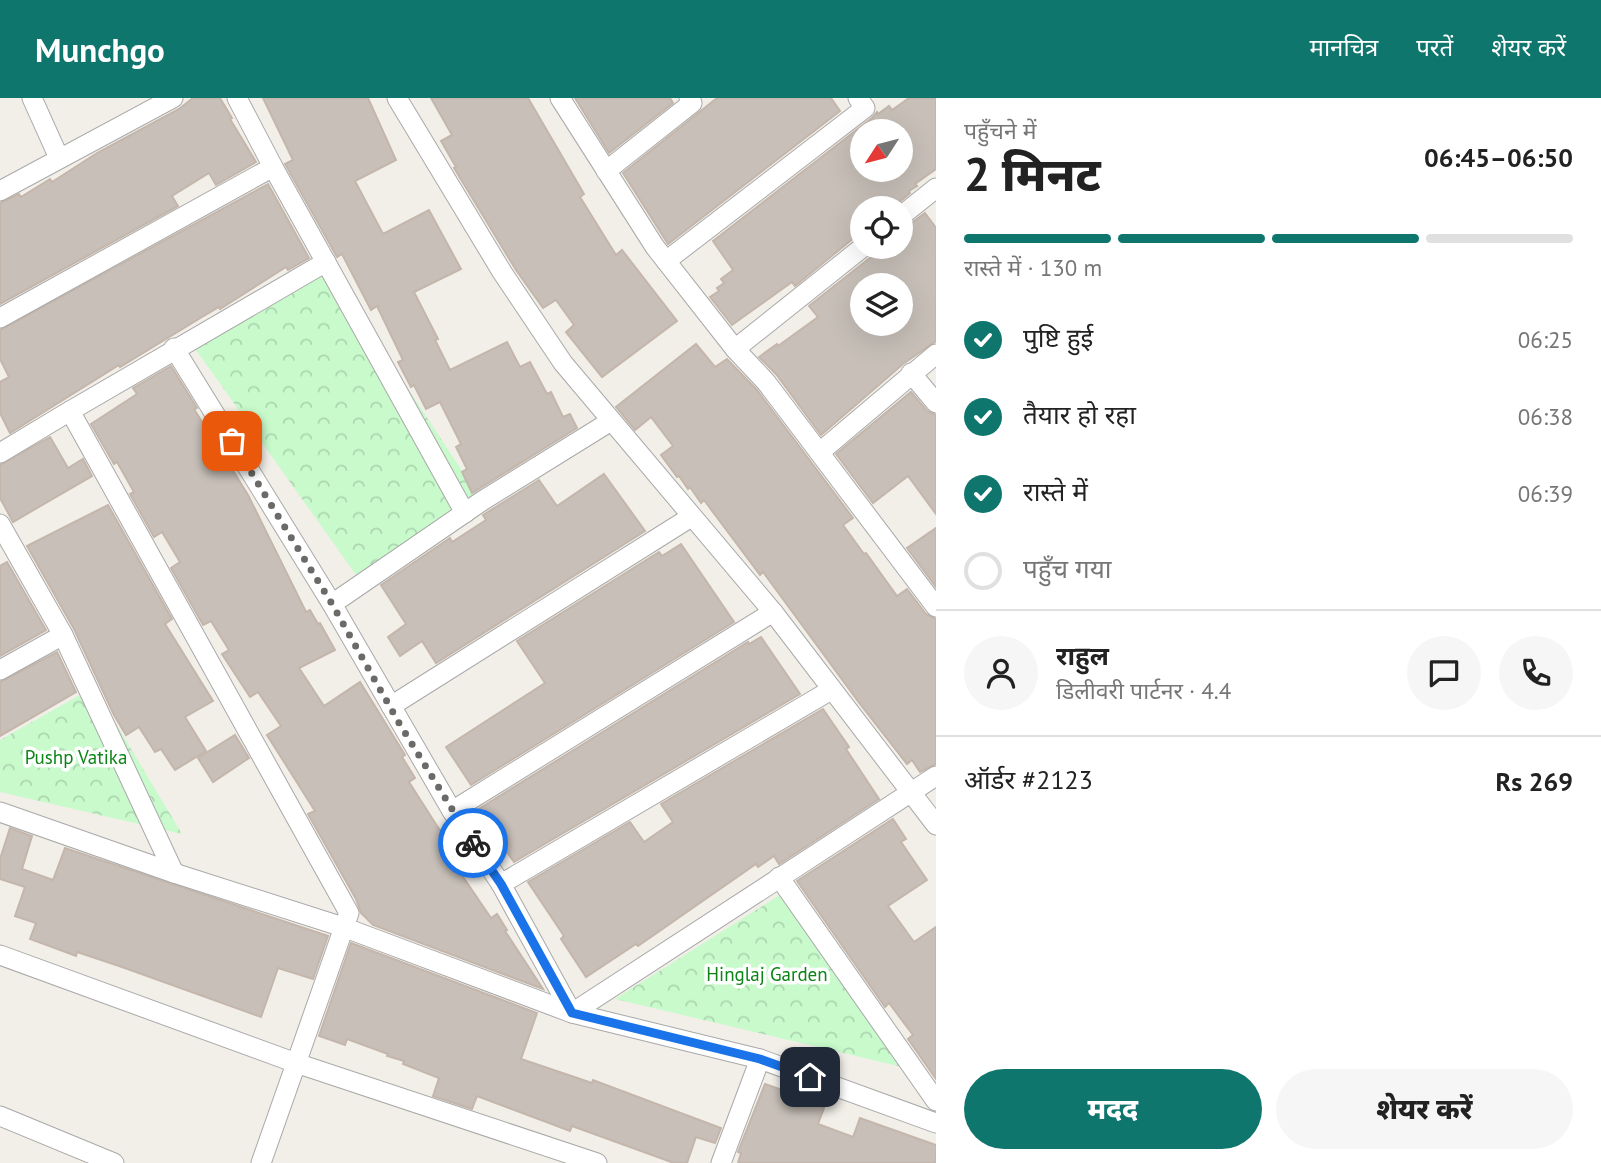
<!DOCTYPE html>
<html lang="hi">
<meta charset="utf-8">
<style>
:root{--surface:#fff;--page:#f6f6f6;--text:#222;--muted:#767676;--line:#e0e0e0;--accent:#0f766e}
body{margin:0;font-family:"PT Sans","Noto Sans Devanagari",sans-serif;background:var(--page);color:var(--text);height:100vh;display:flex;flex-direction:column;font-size:26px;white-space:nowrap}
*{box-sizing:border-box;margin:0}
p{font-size:23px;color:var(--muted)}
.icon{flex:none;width:38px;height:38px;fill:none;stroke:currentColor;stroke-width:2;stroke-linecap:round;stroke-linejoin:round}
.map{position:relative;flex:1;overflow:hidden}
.side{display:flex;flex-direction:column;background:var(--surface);width:665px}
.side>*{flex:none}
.needle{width:46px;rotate:234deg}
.tools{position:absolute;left:850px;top:21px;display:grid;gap:14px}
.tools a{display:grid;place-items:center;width:63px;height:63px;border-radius:50%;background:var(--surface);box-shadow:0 7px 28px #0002;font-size:35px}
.pin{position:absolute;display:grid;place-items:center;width:60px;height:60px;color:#fff;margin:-30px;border-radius:14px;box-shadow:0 4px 10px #0006}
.courier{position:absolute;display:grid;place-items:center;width:70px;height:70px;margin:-35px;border:5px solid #1a73e8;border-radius:50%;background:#fff;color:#222;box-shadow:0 2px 9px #0007}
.overview em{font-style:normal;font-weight:800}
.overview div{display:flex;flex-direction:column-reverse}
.overview{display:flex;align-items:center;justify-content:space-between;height:119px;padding:0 28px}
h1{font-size:46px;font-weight:800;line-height:52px}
.bar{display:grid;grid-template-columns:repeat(4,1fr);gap:10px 7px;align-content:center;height:84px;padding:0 28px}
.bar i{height:9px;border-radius:5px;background:var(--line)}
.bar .active{background:var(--accent)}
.bar p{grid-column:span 4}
.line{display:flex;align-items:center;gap:18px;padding:0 28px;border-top:2px solid var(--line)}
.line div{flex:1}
.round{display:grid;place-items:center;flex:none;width:74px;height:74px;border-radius:37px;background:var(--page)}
ol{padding:0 28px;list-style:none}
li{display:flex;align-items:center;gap:21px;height:77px}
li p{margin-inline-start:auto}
li .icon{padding:7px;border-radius:50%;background:var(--accent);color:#fff;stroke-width:4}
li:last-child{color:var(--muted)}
li i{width:38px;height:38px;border:4px solid var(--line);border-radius:50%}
.action{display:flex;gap:14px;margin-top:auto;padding:14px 28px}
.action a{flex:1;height:80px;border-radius:42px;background:var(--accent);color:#fff;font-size:28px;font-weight:800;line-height:80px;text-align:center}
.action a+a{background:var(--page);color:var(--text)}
header{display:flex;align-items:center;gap:42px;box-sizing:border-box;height:98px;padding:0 35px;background:var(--accent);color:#fff}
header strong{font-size:33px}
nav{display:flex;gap:38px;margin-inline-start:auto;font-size:24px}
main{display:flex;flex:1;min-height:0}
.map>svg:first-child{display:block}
.park{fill:url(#park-crowns)}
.building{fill:#c7bfb8;stroke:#c4b6ab;stroke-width:2;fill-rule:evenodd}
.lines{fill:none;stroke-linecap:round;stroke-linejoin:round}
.minor-casing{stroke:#a9a9a9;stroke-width:21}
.minor{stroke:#fff;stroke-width:19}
.done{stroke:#6b6a68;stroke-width:7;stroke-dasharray:0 12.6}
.route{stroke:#1a73e8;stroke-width:9}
.labels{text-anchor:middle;stroke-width:7;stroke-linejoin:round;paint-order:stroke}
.park-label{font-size:19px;fill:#0c8416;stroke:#fff}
</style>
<header>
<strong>Munchgo</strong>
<nav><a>मानचित्र</a><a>परतें</a><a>शेयर करें</a></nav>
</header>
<main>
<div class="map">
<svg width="936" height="1065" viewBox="0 0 936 1065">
<defs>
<pattern id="park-crowns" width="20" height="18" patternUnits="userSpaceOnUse" patternTransform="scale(1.75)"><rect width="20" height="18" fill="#c8facc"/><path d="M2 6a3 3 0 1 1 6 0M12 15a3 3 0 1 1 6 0" fill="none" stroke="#acd6af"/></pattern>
</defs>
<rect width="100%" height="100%" fill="#f2efe9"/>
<g class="park">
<polygon points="325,165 482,403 361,484 189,242"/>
<polygon points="94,589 182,736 0,694 0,642"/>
<polygon points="786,793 915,972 615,901"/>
</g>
<g class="building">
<polygon points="193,0 220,0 232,20 230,21 256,64 216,87 209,75 172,98 178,108 0,206 0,105 19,96 21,99 50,81 52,84 97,55 179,11"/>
<polygon points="263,0 368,0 396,62 355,83 383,136 429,112 461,171 414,194 438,241 435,242 450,272 507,244 520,269 530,264 547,296 551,294 563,319 570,316 577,330 472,395 462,374 467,371 456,349 461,346 440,304 426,311 414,287 411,289 398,264 403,262 377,208 371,212 342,156 337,159 285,66 293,62"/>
<polygon points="431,0 528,0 584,96 580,99 616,157 622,152 677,223 602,279 566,234 574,227 556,202 543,210 516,172 454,70 456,69 441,43 452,37"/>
<polygon points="575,0 670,0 673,5 609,55"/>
<polygon points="717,0 831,0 840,13 668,146 623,75"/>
<path d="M909,0H936V71L915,86L917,88L909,93L910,95L892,110H863V137L855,139L795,188L792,184L732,227L710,199L719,193L717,190L724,185L721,181L733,172L713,143L872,20L877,14L878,16L889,8L892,12ZM863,33H901V72H863Z"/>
<polygon points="268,86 309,160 288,172 286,169 220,211 219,209 202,219 120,269 119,267 10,335 0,315 0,284 9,279 0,261 0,232"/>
<path d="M925,115L936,130V243L903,266L821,337L776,276L759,259L777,246L778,248L818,219L809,208L871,159L875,149H901V133ZM863,187H901V226H863Z"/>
<polygon points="696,246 715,269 727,261 757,292 853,420 843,427 864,456 866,455 897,498 907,491 926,516 936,521 936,666 920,674 912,662 907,666 860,606 763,474 760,477 704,402 701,405 690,389 688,391 679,378 677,379 661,357 673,348 651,319 635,332 616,309"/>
<polygon points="171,268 197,310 194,311 210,337 207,339 227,370 230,368 248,397 306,514 310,512 318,526 320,525 335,552 299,570 324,608 360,584 405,657 402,659 415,680 409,684 460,764 455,767 491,820 497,816 507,832 505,833 543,891 373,827 361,815 356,801 308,716 315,713 267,637 281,628 258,594 250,599 222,556 229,552 211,523 203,527 171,470 180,464 162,434 154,439 130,396 134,394 117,364 114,366 91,326 137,296 133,290"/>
<polygon points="911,294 927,313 936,317 936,416 908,378 873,405 836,356"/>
<polygon points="50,339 68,370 83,361 92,378 13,424 0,400 0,367"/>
<polygon points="604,376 645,433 436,565 422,543 400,558 388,539 406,526 381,487 450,440 452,444 486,422 483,417 539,382 557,408"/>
<polygon points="108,407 172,521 165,526 213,603 185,619 206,653 175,672 161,651 155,654 139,629 126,637 114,617 74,531 27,448"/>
<polygon points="936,430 936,489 907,450"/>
<polygon points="681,446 734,524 471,687 446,649 545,585 517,543 659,454 662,458"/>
<polygon points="7,464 46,532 0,558 0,468"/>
<polygon points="761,539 800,596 514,764 477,712 748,544 749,546"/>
<polygon points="57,554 76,594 0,638 0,584"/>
<polygon points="823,611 849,649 846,651 879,701 779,766 774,758 758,769 756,766 638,848 636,846 586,879 561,841 564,838 528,784 630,724 644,744 673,724 661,706"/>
<polygon points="235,637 249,660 213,684 198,660"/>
<polygon points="893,721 906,741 901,744 927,782 888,808 914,844 936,829 936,981 908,941 913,937 889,905 885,909 797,783"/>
<polygon points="10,730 32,738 22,771 53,782 65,750 328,838 313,881 278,870 261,919 122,869 77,854 76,858 30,841 36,825 15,818 25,789 0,781 0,761"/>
<polygon points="351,845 537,915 521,961 592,985 593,982 721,1030 715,1045 696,1039 687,1065 674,1065 572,1028 570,1033 477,998 472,1011 433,998 439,980 403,966 404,963 387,958 388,956 347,941 345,947 319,938"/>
<polygon points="765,986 785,993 784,995 824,1010 818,1026 853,1039 860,1020 936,1047 936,1065 738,1065 741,1055 738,1054"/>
</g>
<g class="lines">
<g class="minor-casing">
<g id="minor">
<polyline points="32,0 59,60"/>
<polyline points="397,0 502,174 563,265 773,514 936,727"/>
<polyline points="560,0 655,149 735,251 766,284 936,509"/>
<polyline points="273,69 465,415"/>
<polyline points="606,73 692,5 689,0"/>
<polyline points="0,93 173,0"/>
<polyline points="901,118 936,90"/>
<polyline points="666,163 865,10 858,0"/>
<polyline points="0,220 273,69 237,0"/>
<polyline points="174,250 332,506"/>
<polyline points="735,251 863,149"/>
<polyline points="911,275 936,305"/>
<polyline points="820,354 936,256"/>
<polyline points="0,355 70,313"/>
<polyline points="0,426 63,537 174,775"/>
<polyline points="0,572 63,537"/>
<polyline points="831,592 501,786 572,915 936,678"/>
<polyline points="391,608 691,419"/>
<polyline points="452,713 332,506 482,403 611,323"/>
<polyline points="0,714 174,775 343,829 572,915 760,961 936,1025"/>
<polyline points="779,779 936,1003"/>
<polyline points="501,786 452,713 773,514"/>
<polyline points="0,857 296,965 597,1065"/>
<polyline points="0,1018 114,1065"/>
<polyline points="261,1065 349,815 70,313 326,164"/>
<polyline points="721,1065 760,961"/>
</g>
</g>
<use href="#minor" class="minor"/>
</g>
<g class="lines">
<polyline class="done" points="232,343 332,506 399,625 473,745"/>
<polyline class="route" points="473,745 501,786 572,915 760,961 810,979"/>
</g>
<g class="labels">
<g class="park-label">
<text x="76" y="666">Pushp Vatika</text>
<text x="767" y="883">Hinglaj Garden</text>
</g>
</g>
</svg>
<div class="tools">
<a><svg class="needle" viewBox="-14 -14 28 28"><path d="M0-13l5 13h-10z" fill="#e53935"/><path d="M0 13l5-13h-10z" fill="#767676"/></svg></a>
<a><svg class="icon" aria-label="locate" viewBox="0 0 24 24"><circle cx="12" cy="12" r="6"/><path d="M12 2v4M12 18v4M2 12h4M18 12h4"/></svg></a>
<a><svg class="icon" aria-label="layers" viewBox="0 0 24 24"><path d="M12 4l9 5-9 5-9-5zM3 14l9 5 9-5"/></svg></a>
</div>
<div class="pin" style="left:232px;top:343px;background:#ea580c"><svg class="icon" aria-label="bag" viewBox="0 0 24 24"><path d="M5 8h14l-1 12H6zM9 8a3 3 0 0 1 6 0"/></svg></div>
<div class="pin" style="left:810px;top:979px;background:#1f2937"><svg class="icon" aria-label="home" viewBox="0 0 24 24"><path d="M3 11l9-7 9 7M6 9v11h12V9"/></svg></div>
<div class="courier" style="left:473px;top:745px"><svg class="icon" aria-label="bike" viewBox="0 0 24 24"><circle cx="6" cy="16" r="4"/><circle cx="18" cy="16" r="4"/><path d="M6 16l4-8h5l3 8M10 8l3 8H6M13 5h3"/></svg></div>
</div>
<section class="side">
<div class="overview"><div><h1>2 मिनट</h1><p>पहुँचने में</p></div><em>06:45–06:50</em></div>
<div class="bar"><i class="active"></i><i class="active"></i><i class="active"></i><i></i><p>रास्ते में · 130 m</p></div>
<ol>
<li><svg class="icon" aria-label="check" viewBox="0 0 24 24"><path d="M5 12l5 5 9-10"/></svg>पुष्टि हुई<p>06:25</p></li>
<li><svg class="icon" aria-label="check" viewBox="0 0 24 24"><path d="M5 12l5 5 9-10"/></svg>तैयार हो रहा<p>06:38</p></li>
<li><svg class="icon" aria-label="check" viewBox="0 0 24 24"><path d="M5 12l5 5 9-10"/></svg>रास्ते में<p>06:39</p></li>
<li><i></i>पहुँच गया</li>
</ol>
<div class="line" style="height:126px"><a class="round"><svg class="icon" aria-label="person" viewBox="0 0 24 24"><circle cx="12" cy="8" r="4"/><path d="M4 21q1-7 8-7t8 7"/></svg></a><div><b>राहुल</b><p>डिलीवरी पार्टनर · 4.4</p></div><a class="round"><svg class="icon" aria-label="chat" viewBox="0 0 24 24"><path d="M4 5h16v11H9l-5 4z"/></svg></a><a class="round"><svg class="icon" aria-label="phone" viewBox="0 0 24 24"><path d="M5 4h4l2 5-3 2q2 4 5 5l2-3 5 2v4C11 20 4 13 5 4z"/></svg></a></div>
<div class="line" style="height:91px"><div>ऑर्डर #2123</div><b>Rs 269</b></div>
<div class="action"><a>मदद</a><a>शेयर करें</a></div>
</section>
</main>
